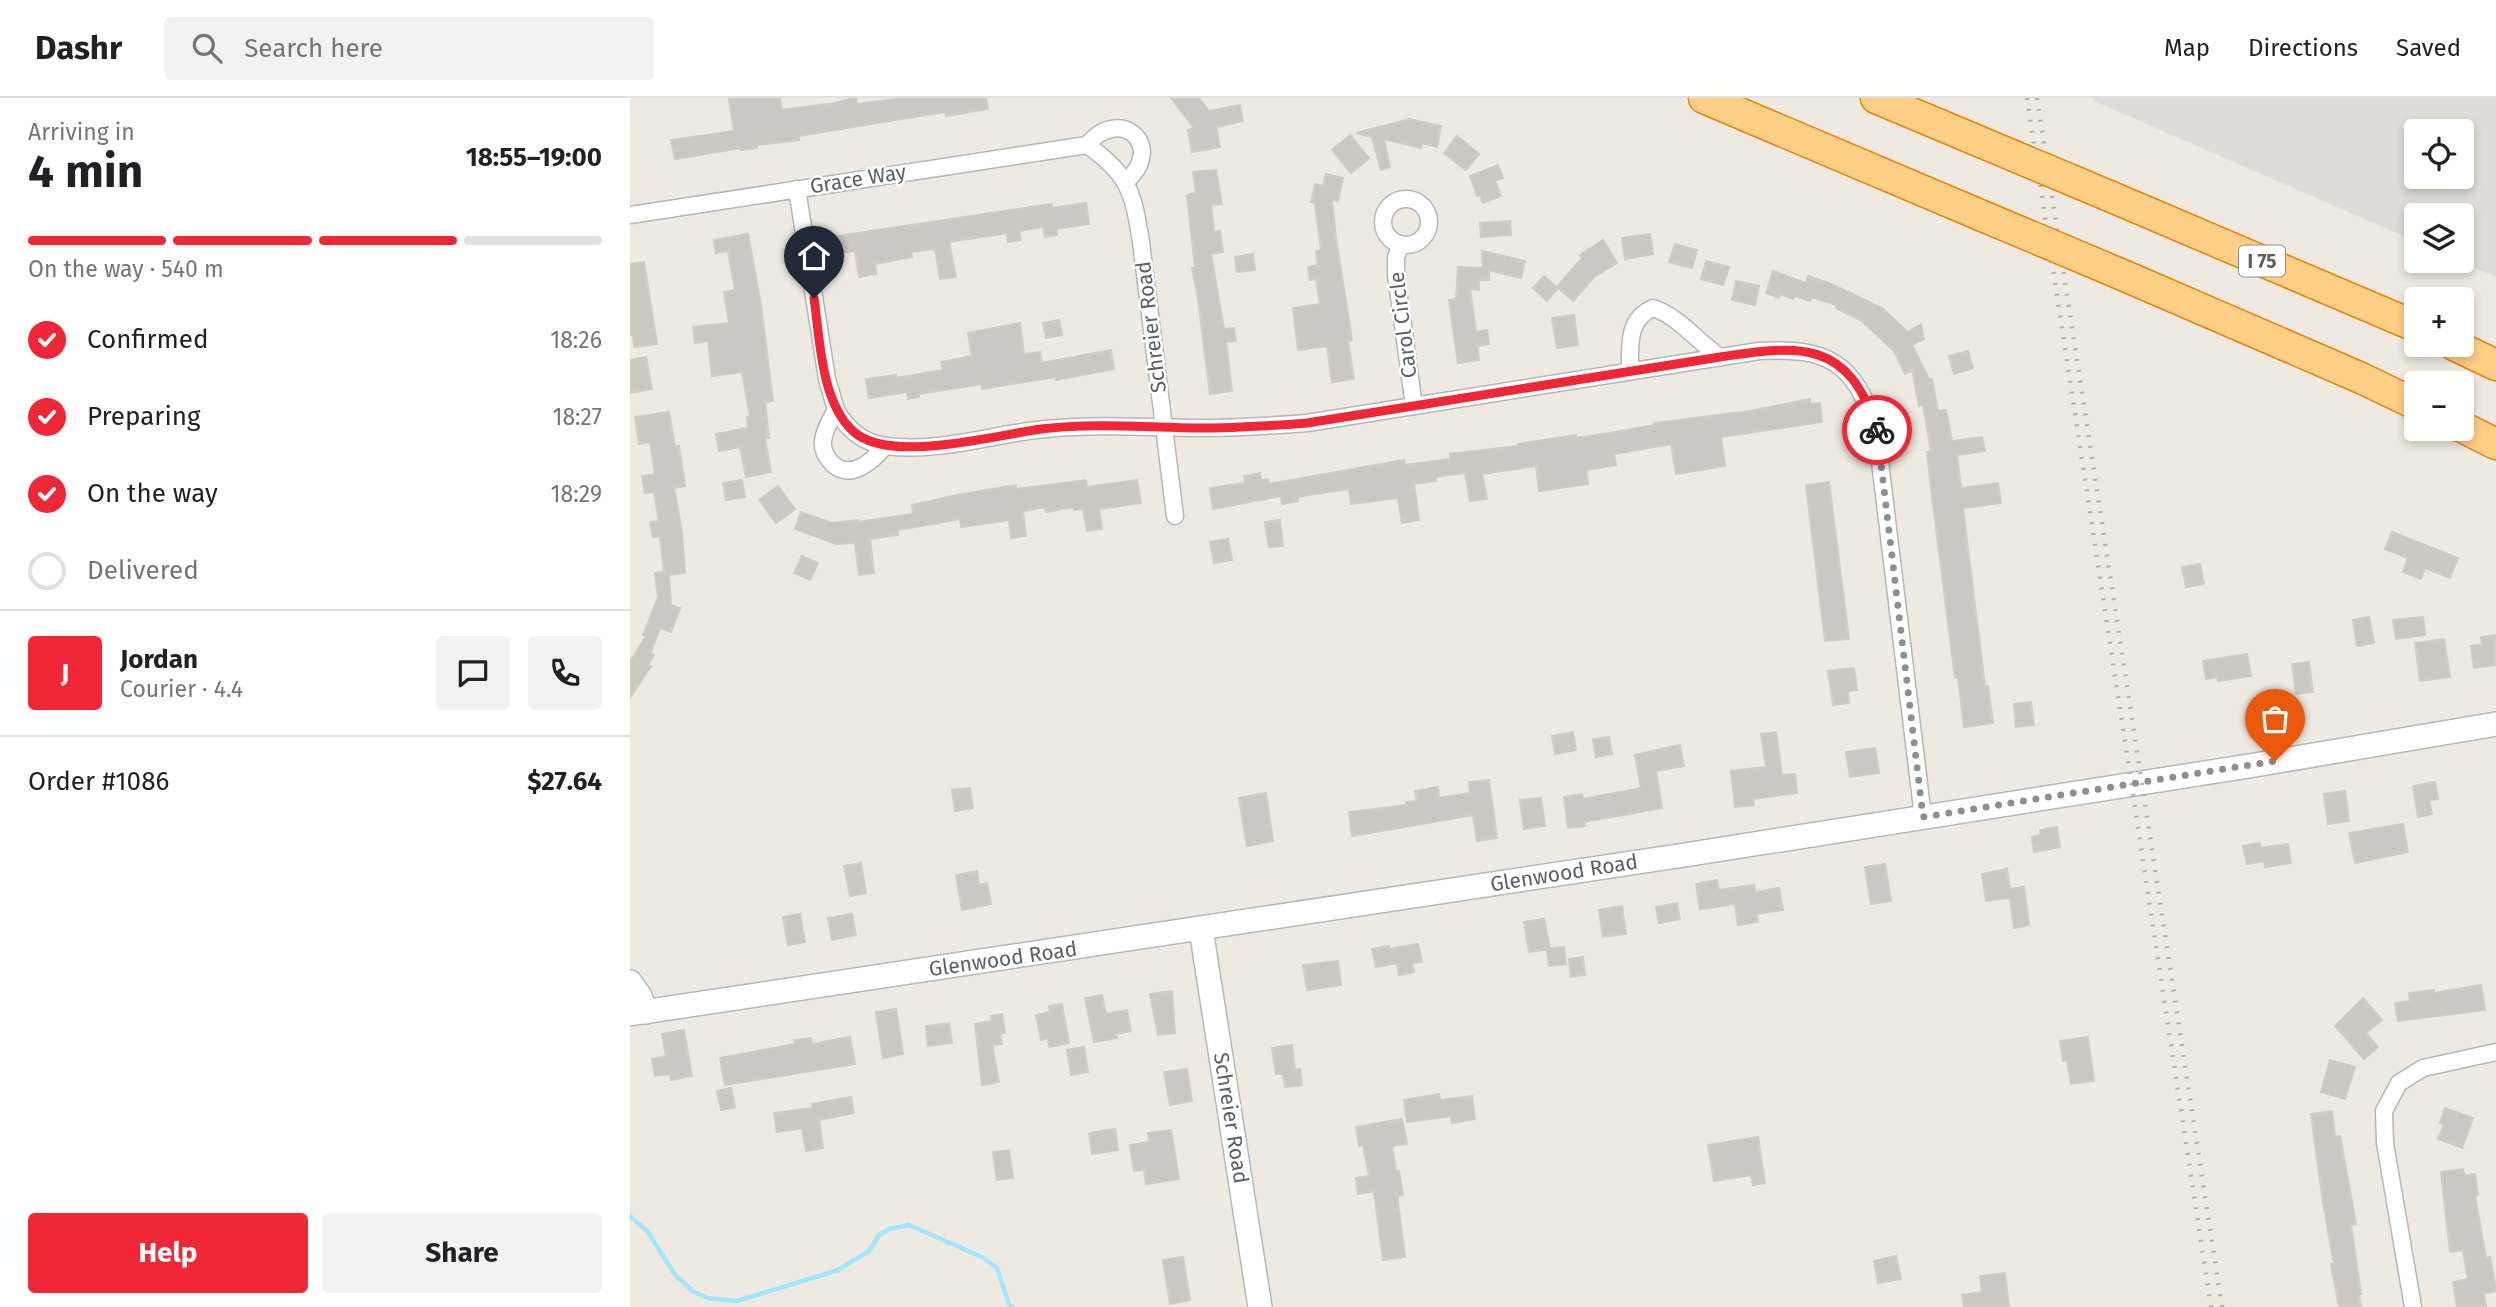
<!DOCTYPE html>
<meta charset="utf-8">
<style>
:root{--surface:#fff;--page:#f2f2f2;--text:#202124;--muted:#757577;--line:#e0e0e0;--accent:#f02736}
body{margin:0;font-family:"Fira Sans",sans-serif;background:var(--page);color:var(--text);height:100vh;display:flex;flex-direction:column;font-size:26px;white-space:nowrap}
*{box-sizing:border-box;margin:0}
p{font-size:23px;color:var(--muted)}
.icon{flex:none;width:38px;height:38px;fill:none;stroke:currentColor;stroke-width:2;stroke-linecap:round;stroke-linejoin:round}
.map{position:relative;flex:1;overflow:hidden}
.panel{display:flex;flex-direction:column;background:var(--surface);width:630px}
.panel>*{flex:none}
.buttons{position:absolute;left:1774px;top:21px;display:grid;gap:14px}
.buttons a{display:grid;place-items:center;width:70px;height:70px;border-radius:7px;background:var(--surface);box-shadow:0 4px 10px #0003;font-size:35px}
.pin{position:absolute;display:grid;place-items:center;width:60px;height:60px;color:#fff;margin:-72px -30px;border-radius:50% 50% 50% 0;rotate:-45deg;box-shadow:0 0 7px #0007}
.pin .icon{rotate:45deg}
.courier{position:absolute;display:grid;place-items:center;width:70px;height:70px;margin:-35px;border:5px solid #f02736;border-radius:50%;background:#fff;color:#222;box-shadow:0 2px 9px #0007}
.summary em{font-style:normal;font-weight:700}
.summary div{display:flex;flex-direction:column-reverse}
.summary{display:flex;align-items:center;justify-content:space-between;height:119px;padding:0 28px}
h1{font-size:46px;font-weight:700;line-height:52px}
.bar{display:grid;grid-template-columns:repeat(4,1fr);gap:10px 7px;align-content:center;height:84px;padding:0 28px}
.bar i{height:9px;border-radius:5px;background:var(--line)}
.bar .on{background:var(--accent)}
.bar p{grid-column:span 4}
.line{display:flex;align-items:center;gap:18px;padding:0 28px;border-top:2px solid var(--line)}
.line div{flex:1}
.round{display:grid;place-items:center;flex:none;width:74px;height:74px;border-radius:7px;background:var(--page)}
ol{padding:0 28px;list-style:none}
li{display:flex;align-items:center;gap:21px;height:77px}
li p{margin-inline-start:auto}
li .icon{padding:7px;border-radius:50%;background:var(--accent);color:#fff;stroke-width:4}
li:last-child{color:var(--muted)}
li i{width:38px;height:38px;border:4px solid var(--line);border-radius:50%}
.primary-button{display:flex;gap:14px;margin-top:auto;padding:14px 28px}
.primary-button a{flex:1;height:80px;border-radius:7px;background:var(--accent);color:#fff;font-size:28px;font-weight:700;line-height:80px;text-align:center}
.primary-button a+a{background:var(--page);color:var(--text)}
header{display:flex;align-items:center;gap:42px;box-sizing:border-box;height:98px;padding:0 35px;background:var(--surface);border-bottom:2px solid var(--line)}
header strong{font-size:33px}
nav{display:flex;gap:38px;margin-inline-start:auto;font-size:24px}
.search{width:490px;height:63px;background:var(--page);display:flex;align-items:center;gap:18px;box-sizing:border-box;padding:0 24px;border-radius:7px;color:var(--muted);font-size:26px}
main{display:flex;flex:1;min-height:0}
.map>svg:first-child{display:block}
.industrial{fill:#dfdcd7;fill-rule:evenodd}
.lines{fill:none;stroke-linecap:round;stroke-linejoin:round}
.stream{stroke:#a1e5ff;stroke-width:4.5}
.building{fill:#cbc7c1;stroke:#d3cac0;stroke-width:2}
.street-casing{stroke:#b3b7ba;stroke-width:19}
.secondary-casing{stroke:#b4b9bd;stroke-width:26}
.highway-casing{stroke:#f08000;stroke-width:33}
.street{stroke:#fff;stroke-width:16}
.secondary{stroke:#fff;stroke-width:23}
.highway{stroke:#ffcf88;stroke-width:30}
.rail{stroke:#b2b3b4;stroke-width:4.5;stroke-dasharray:2 9;stroke-linecap:butt}
.highway-bridge-casing{stroke:#f08000;stroke-width:33;stroke-linecap:butt}
.highway-bridge{stroke:#ffcf88;stroke-width:30}
.done{stroke:#8e9090;stroke-width:7;stroke-dasharray:0 12.6}
.route{stroke:#f02736;stroke-width:9}
.labels{text-anchor:middle;stroke-width:5;stroke-linejoin:round;paint-order:stroke}
.shield{fill:#fff;stroke:#8c9092;stroke-width:2}
.shield-label{font-size:19px;font-weight:bold;fill:#5b6064}
.street-label{font-size:21px;fill:#5b6064;stroke:#fff}
</style>
<header>
<strong>Dashr</strong>
<div class="search"><svg class="icon" aria-label="search" viewBox="0 0 24 24"><circle cx="10" cy="10" r="6"/><path d="M15 15l6 6"/></svg>Search here</div>
<nav><a>Map</a><a>Directions</a><a>Saved</a></nav>
</header>
<main>
<section class="panel">
<div class="summary"><div><h1>4 min</h1><p>Arriving in</p></div><em>18:55–19:00</em></div>
<div class="bar"><i class="on"></i><i class="on"></i><i class="on"></i><i></i><p>On the way · 540 m</p></div>
<ol>
<li><svg class="icon" aria-label="check" viewBox="0 0 24 24"><path d="M5 12l5 5 9-10"/></svg>Confirmed<p>18:26</p></li>
<li><svg class="icon" aria-label="check" viewBox="0 0 24 24"><path d="M5 12l5 5 9-10"/></svg>Preparing<p>18:27</p></li>
<li><svg class="icon" aria-label="check" viewBox="0 0 24 24"><path d="M5 12l5 5 9-10"/></svg>On the way<p>18:29</p></li>
<li><i></i>Delivered</li>
</ol>
<div class="line" style="height:126px"><b class="round" style="background:var(--accent);color:#fff">J</b><div><b>Jordan</b><p>Courier · 4.4</p></div><a class="round"><svg class="icon" aria-label="chat" viewBox="0 0 24 24"><path d="M4 5h16v11H9l-5 4z"/></svg></a><a class="round"><svg class="icon" aria-label="phone" viewBox="0 0 24 24"><path d="M5 4h4l2 5-3 2q2 4 5 5l2-3 5 2v4C11 20 4 13 5 4z"/></svg></a></div>
<div class="line" style="height:91px"><div>Order #1086</div><b>$27.64</b></div>
<div class="primary-button"><a>Help</a><a>Share</a></div>
</section>
<div class="map">
<svg width="1866" height="1209" viewBox="0 0 1866 1209">
<rect width="100%" height="100%" fill="#eeeae2"/>
<path class="industrial" d="M1464,0H1866V179L1829,163H1832V117H1787V144L1464,3ZM1787,33H1832V79H1787Z"/>
<g class="lines">
<polyline class="stream" points="0,1118 17,1133 46,1178 64,1194 78,1200 107,1203 208,1172 239,1153 249,1137 259,1131 279,1127 352,1159 367,1170 379,1206 383,1209"/>
</g>
<g class="building">
<polygon points="99,0 150,0 152,12 205,5 223,0 226,0 227,6 274,0 356,0 358,11 316,18 315,14 271,21 169,38 169,42 127,47 127,50 111,52 111,50 45,61 41,42 104,33"/>
<polygon points="541,0 569,0 579,13 610,7 613,23 586,29 590,49 562,54 558,32 564,30"/>
<polygon points="779,21 811,28 807,49 792,45 791,50 754,41 760,69 751,72 742,39 726,35"/>
<polygon points="720,37 739,60 721,75 702,52"/>
<polygon points="827,38 849,56 836,72 814,55"/>
<polygon points="868,67 873,80 865,83 871,98 853,105 850,97 847,98 840,78"/>
<polygon points="586,72 592,106 581,107 584,134 590,133 593,154 581,156 594,231 604,230 606,243 596,244 602,293 580,296 567,194 562,170 565,170 557,97 566,95 563,74"/>
<polygon points="696,76 713,80 708,103 702,102 706,140 722,242 718,243 724,281 702,284 697,248 668,252 663,210 690,206 686,181 680,182 678,169 688,167 686,153 691,152 685,105 681,104 685,86 693,88"/>
<polygon points="456,105 459,126 426,131 427,137 415,139 413,129 389,133 391,142 378,144 377,135 319,144 326,179 310,181 305,151 281,154 282,159 245,166 246,176 229,179 225,153 210,155 207,138 422,106 422,110"/>
<polygon points="880,123 881,137 851,139 850,125"/>
<polygon points="118,136 131,207 143,303 135,304 139,340 135,340 141,374 116,379 110,349 89,353 86,336 118,330 117,319 120,319 112,274 82,278 78,243 65,245 63,229 99,225 94,194 105,192 98,153 86,155 84,142"/>
<polygon points="1020,136 1023,156 995,161 992,140"/>
<polygon points="973,142 987,165 964,179 943,203 927,189 952,160 950,157"/>
<polygon points="1045,146 1067,152 1062,170 1039,164"/>
<polygon points="852,153 895,163 891,180 859,172 859,182 849,182 849,192 840,191 846,234 857,232 859,246 847,248 849,262 828,265 819,202 826,201 828,169 853,170"/>
<polygon points="623,156 625,172 607,174 605,159"/>
<polygon points="1076,163 1099,169 1093,187 1071,181"/>
<polygon points="14,164 27,246 4,249 3,236 0,237 0,166"/>
<polygon points="1143,173 1176,185 1178,178 1199,185 1252,210 1278,234 1291,226 1294,241 1282,247 1299,281 1302,281 1308,313 1316,312 1322,343 1352,339 1355,353 1327,357 1331,390 1368,385 1371,405 1333,410 1355,588 1358,588 1363,625 1334,629 1328,579 1325,580 1302,398 1297,354 1301,353 1293,307 1289,308 1282,272 1275,276 1264,253 1232,223 1206,210 1207,207 1181,199 1180,203 1165,198 1163,201 1150,196 1149,200 1136,195"/>
<polygon points="914,178 928,190 917,203 903,190"/>
<polygon points="1106,183 1129,188 1125,207 1102,202"/>
<polygon points="944,217 948,247 927,250 922,220"/>
<polygon points="429,222 432,237 416,240 413,225"/>
<polygon points="390,225 394,256 410,254 412,265 481,252 484,271 426,282 425,279 352,291 352,286 289,296 289,299 278,301 277,294 239,300 236,281 266,277 266,280 313,272 311,264 342,258 338,235"/>
<polygon points="1338,253 1343,270 1324,276 1319,258"/>
<polygon points="16,259 22,291 0,295 0,262"/>
<polygon points="1180,301 1180,306 1190,305 1192,324 1091,339 1095,368 1046,376 1041,346 984,356 986,367 956,372 958,386 909,393 906,368 852,376 857,401 840,403 835,375 805,379 806,383 784,386 789,422 772,425 768,400 721,406 719,391 678,397 668,399 668,403 652,406 651,398 583,411 580,390 615,385 614,378 630,375 631,382 638,381 639,386 774,362 775,367 820,361 820,356 888,348 888,346 946,337 946,340 980,335 1025,327 1024,325 1120,313"/>
<polygon points="39,314 45,349 49,348 55,388 44,390 52,434 55,475 39,477 41,507 50,510 41,534 30,530 21,554 24,557 18,567 21,568 0,600 0,564 16,538 13,537 28,499 25,475 34,474 30,438 23,439 20,424 29,423 24,394 15,395 12,378 25,376 20,344 9,346 5,319"/>
<polygon points="112,382 115,399 96,402 93,385"/>
<polygon points="456,382 457,389 507,382 511,405 469,411 472,431 457,433 453,411 444,412 444,409 416,414 415,409 393,413 396,438 381,440 379,422 331,429 330,421 268,432 268,437 240,441 244,475 229,477 225,445 206,446 165,431 171,414 202,425 228,422 228,424 283,416 282,407 327,397 386,387 386,391"/>
<polygon points="1199,384 1219,541 1195,543 1176,387"/>
<polygon points="148,388 165,411 146,425 129,402"/>
<polygon points="650,422 653,448 639,449 635,424"/>
<polygon points="1762,434 1828,460 1820,480 1795,470 1791,481 1773,474 1778,460 1755,451"/>
<polygon points="598,441 602,462 584,465 580,444"/>
<polygon points="172,458 188,465 180,482 164,475"/>
<polygon points="1570,466 1574,486 1556,489 1552,469"/>
<polygon points="1739,519 1744,545 1727,548 1723,522"/>
<polygon points="1793,519 1795,537 1766,541 1763,522"/>
<polygon points="1866,537 1866,567 1844,570 1841,548 1852,547 1851,539"/>
<polygon points="1814,541 1820,579 1790,583 1785,545"/>
<polygon points="1617,556 1621,578 1588,583 1587,579 1576,581 1573,563"/>
<polygon points="1679,564 1683,594 1666,596 1662,566"/>
<polygon points="1224,570 1227,592 1218,593 1219,605 1203,607 1198,573"/>
<polygon points="1401,604 1404,627 1386,629 1384,606"/>
<polygon points="943,634 946,652 925,656 922,638"/>
<polygon points="1146,634 1152,677 1165,676 1167,695 1123,701 1124,707 1105,709 1101,673 1136,669 1131,636"/>
<polygon points="979,639 982,656 966,659 963,641"/>
<polygon points="1050,647 1054,668 1026,673 1032,710 954,724 955,728 938,730 934,699 952,696 953,701 1011,690 1005,657"/>
<polygon points="1245,650 1249,675 1220,679 1216,654"/>
<polygon points="859,682 867,740 847,743 843,717 722,738 719,714 777,707 776,704 787,703 785,693 808,689 809,700 840,695 839,684"/>
<polygon points="1805,684 1808,701 1799,702 1802,716 1788,719 1783,688"/>
<polygon points="340,690 343,710 325,713 322,692"/>
<polygon points="1715,693 1719,723 1698,726 1694,696"/>
<polygon points="636,695 643,743 617,748 609,700"/>
<polygon points="911,700 915,728 894,731 890,702"/>
<polygon points="1773,726 1778,754 1725,765 1719,735"/>
<polygon points="1427,729 1430,749 1404,754 1402,739 1411,737 1410,732"/>
<polygon points="1630,745 1630,750 1658,746 1661,765 1635,769 1634,763 1617,766 1613,748"/>
<polygon points="231,765 236,795 220,798 214,768"/>
<polygon points="1255,766 1261,803 1241,806 1235,769"/>
<polygon points="1377,771 1380,791 1394,789 1399,827 1384,830 1380,800 1356,803 1352,776"/>
<polygon points="347,773 349,787 357,785 361,806 332,812 326,777"/>
<polygon points="1087,782 1089,792 1124,787 1125,794 1149,790 1153,812 1126,816 1128,824 1108,827 1105,806 1070,811 1066,786"/>
<polygon points="1047,805 1050,821 1029,825 1026,809"/>
<polygon points="992,808 996,836 973,839 969,812"/>
<polygon points="170,816 175,844 158,847 153,819"/>
<polygon points="222,816 226,837 202,842 198,820"/>
<polygon points="914,821 920,851 899,854 894,824"/>
<polygon points="788,846 792,864 782,865 784,874 769,877 767,865 746,869 742,851 759,848 759,851"/>
<polygon points="934,849 936,866 919,868 917,851"/>
<polygon points="953,859 955,877 941,879 939,861"/>
<polygon points="708,863 711,887 677,892 673,867"/>
<polygon points="1851,887 1855,912 1768,923 1765,905 1780,903 1779,895 1804,892 1804,895"/>
<polygon points="542,893 545,935 528,937 520,896"/>
<polygon points="472,897 476,916 497,912 501,933 486,936 487,940 464,944 455,900"/>
<polygon points="1733,900 1752,922 1736,935 1748,949 1734,961 1705,928"/>
<polygon points="432,906 439,945 419,949 418,940 411,942 406,917 420,914 419,908"/>
<polygon points="266,911 273,956 253,960 246,914"/>
<polygon points="372,916 375,935 370,935 372,946 363,947 363,951 369,984 352,987 345,926 362,923 361,918"/>
<polygon points="319,925 322,945 298,948 296,928"/>
<polygon points="54,932 62,978 41,982 40,976 25,978 22,961 36,958 32,936"/>
<polygon points="220,939 225,966 95,987 90,960 165,946 164,942 181,940 182,946"/>
<polygon points="1458,939 1464,983 1441,986 1437,962 1433,963 1430,943"/>
<polygon points="662,947 665,972 670,971 672,987 655,989 653,976 646,976 642,950"/>
<polygon points="454,949 458,974 441,977 437,952"/>
<polygon points="1700,962 1725,969 1715,1001 1691,994"/>
<polygon points="557,971 562,1003 540,1007 534,974"/>
<polygon points="101,990 105,1009 91,1012 87,993"/>
<polygon points="809,996 810,1002 842,998 845,1021 822,1025 821,1018 777,1024 774,1002"/>
<polygon points="221,999 224,1015 189,1022 193,1050 176,1053 172,1030 147,1034 144,1015 183,1010 182,1006"/>
<polygon points="1815,1010 1843,1020 1832,1050 1808,1041 1814,1026 1810,1025"/>
<polygon points="1702,1013 1705,1039 1710,1038 1726,1126 1721,1127 1731,1196 1729,1196 1731,1209 1709,1209 1701,1166 1704,1166 1693,1104 1681,1016"/>
<polygon points="772,1021 777,1046 762,1048 766,1073 769,1073 773,1097 768,1098 768,1106 775,1159 753,1162 744,1093 728,1096 726,1080 739,1078 733,1047 729,1048 726,1029"/>
<polygon points="485,1031 488,1052 462,1056 459,1035"/>
<polygon points="541,1032 549,1081 516,1086 514,1072 504,1073 500,1047 519,1044 518,1035"/>
<polygon points="1128,1039 1135,1085 1123,1087 1121,1077 1084,1083 1078,1047"/>
<polygon points="379,1052 383,1080 367,1082 363,1054"/>
<polygon points="1833,1071 1835,1078 1845,1076 1848,1097 1845,1098 1856,1160 1860,1159 1866,1191 1866,1193 1854,1195 1856,1209 1827,1209 1823,1184 1838,1181 1833,1152 1820,1154 1811,1074"/>
<polygon points="1266,1158 1271,1181 1248,1185 1244,1163"/>
<polygon points="553,1159 560,1202 540,1206 533,1162"/>
<polygon points="1375,1175 1379,1209 1334,1209 1332,1197 1352,1194 1350,1178"/>
</g>
<g class="lines">
<g class="street-casing">
<g id="street">
<path d="M457,47C500,77 503,95 511,144L545,418"/>
<path d="M457,47C491,6 537,49 495,84"/>
<path d="M167,91L197,281L206,312C201,321 194,332 193,343C192,351 195,357 200,363C218,385 242,364 255,348"/>
<circle cx="776" cy="124" r="23"/>
<polyline points="0,117 457,47"/>
<polyline points="771,146 766,159 766,177 784,308"/>
<path d="M1000,273C1000,248 997,221 1023,210C1048,218 1068,244 1090,259"/>
<path d="M206,312C217,331 233,345 256,348C308,355 363,336 415,331C465,326 515,329 565,330C602,330 639,328 677,325L1129,253C1198,249 1224,264 1246,331L1293,719"/>
<polyline points="1783,1209 1755,1045 1754,1013 1769,985 1793,970 1866,954"/>
</g>
</g>
<g class="secondary-casing">
<g id="secondary">
<polyline points="571,831 630,1209"/>
<polyline points="0,884 10,898 16,914"/>
<polyline points="0,916 1048,758 1619,668 1866,626"/>
</g>
</g>
<g class="highway-casing">
<g id="highway">
<polyline points="1074,0 1350,117"/>
<polyline points="1246,0 1341,40"/>
<polyline points="1477,97 1787,229"/>
<polyline points="1488,175 1731,280 1787,307"/>
<polyline points="1824,247 1866,267"/>
<polyline points="1832,329 1866,346"/>
</g>
</g>
<use href="#street" class="street"/>
<use href="#secondary" class="secondary"/>
<use href="#highway" class="highway"/>
<g class="rail">
<polyline points="1397,0 1581,1209"/>
<polyline points="1407,0 1592,1209"/>
</g>
<g class="highway-bridge-casing">
<g id="highway-bridge">
<polyline points="1341,40 1477,97"/>
<polyline points="1350,117 1488,175"/>
</g>
</g>
<use href="#highway-bridge" class="highway-bridge"/>
</g>
<g class="lines">
<polyline class="done" points="1247,332 1293,719 1645,663"/>
<path class="route" d="M184,200C190,242 191,305 224,334C260,366 366,337 411,331C462,325 514,329 565,330C603,330 639,328 677,325L1090,259C1170,247 1219,241 1247,332"/>
</g>
<g class="labels">
<rect class="shield" x="1609" y="147.5" width="46" height="31" rx="5"/>
<g class="shield-label">
<text x="1632" y="170">I 75</text>
</g>
<g class="street-label">
<text transform="translate(228 81) rotate(-9)" y="7">Grace Way</text>
<text transform="translate(773 227) rotate(-97)" y="7">Carol Circle</text>
<text transform="translate(521 229) rotate(-97)" y="7">Schreier Road</text>
<text transform="translate(934 775) rotate(-9)" y="7">Glenwood Road</text>
<text transform="translate(373 861) rotate(-8)" y="7">Glenwood Road</text>
<text transform="translate(601 1020) rotate(81)" y="7">Schreier Road</text>
</g>
</g>
</svg>
<div class="buttons">
<a><svg class="icon" aria-label="locate" viewBox="0 0 24 24"><circle cx="12" cy="12" r="6"/><path d="M12 2v4M12 18v4M2 12h4M18 12h4"/></svg></a>
<a><svg class="icon" aria-label="layers" viewBox="0 0 24 24"><path d="M12 4l9 5-9 5-9-5zM3 14l9 5 9-5"/></svg></a>
<a>+</a>
<a>−</a>
</div>
<div class="pin" style="left:1645px;top:663px;background:#ea580c"><svg class="icon" aria-label="bag" viewBox="0 0 24 24"><path d="M5 8h14l-1 12H6zM9 8a3 3 0 0 1 6 0"/></svg></div>
<div class="pin" style="left:184px;top:200px;background:#1f2937"><svg class="icon" aria-label="home" viewBox="0 0 24 24"><path d="M3 11l9-7 9 7M6 9v11h12V9"/></svg></div>
<div class="courier" style="left:1247px;top:332px"><svg class="icon" aria-label="bike" viewBox="0 0 24 24"><circle cx="6" cy="16" r="4"/><circle cx="18" cy="16" r="4"/><path d="M6 16l4-8h5l3 8M10 8l3 8H6M13 5h3"/></svg></div>
</div>
</main>
